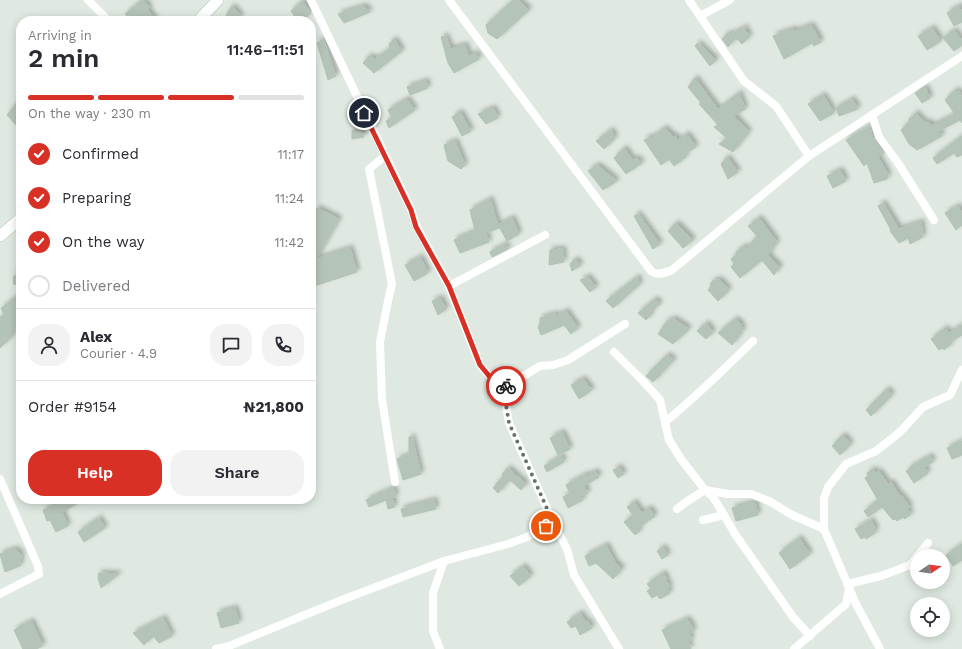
<!DOCTYPE html>
<meta charset="utf-8">
<style>
:root{--surface:#fff;--page:#f2f2f3;--text:#2b2b33;--muted:#7c7c81;--line:#e1e1e2;--accent:#d93025}
body{margin:0;font-family:"Work Sans",sans-serif;background:var(--page);color:var(--text);height:100vh;display:flex;flex-direction:column;font-size:15px;white-space:nowrap}
*{box-sizing:border-box;margin:0}
p{font-size:13px;color:var(--muted)}
.icon{flex:none;width:22px;height:22px;fill:none;stroke:currentColor;stroke-width:2;stroke-linecap:round;stroke-linejoin:round}
.map{position:relative;flex:1;overflow:hidden}
.sheet{position:absolute;left:16px;top:16px;width:300px;height:488px;display:flex;flex-direction:column;background:var(--surface);border-radius:16px;box-shadow:0 2px 10px #0003}
.sheet>*{flex:none}
.needle{width:26px;rotate:77deg}
.buttons{position:absolute;left:910px;top:549px;display:grid;gap:8px}
.buttons a{display:grid;place-items:center;width:40px;height:40px;border-radius:50%;background:var(--surface);box-shadow:0 2px 10px #0003;font-size:20px}
.pin{position:absolute;display:grid;place-items:center;width:34px;height:34px;color:#fff;margin:-17px;border:2px solid #fff;border-radius:50%;box-shadow:0 1px 4px #0007}
.courier{position:absolute;display:grid;place-items:center;width:40px;height:40px;margin:-20px;border:3px solid #d93025;border-radius:50%;background:#fff;color:#222;box-shadow:0 1px 5px #0007}
.summary em{font-style:normal;font-weight:600}
.summary div{display:flex;flex-direction:column-reverse}
.summary{display:flex;align-items:center;justify-content:space-between;height:68px;padding:0 12px}
h1{font-size:26px;font-weight:600;line-height:30px}
.bar{display:grid;grid-template-columns:repeat(4,1fr);gap:6px 4px;align-content:center;height:48px;padding:0 12px}
.bar i{height:5px;border-radius:3px;background:var(--line)}
.bar .on{background:var(--accent)}
.bar p{grid-column:span 4}
.line{display:flex;align-items:center;gap:10px;padding:0 12px;border-top:1px solid var(--line)}
.line div{flex:1}
.round{display:grid;place-items:center;flex:none;width:42px;height:42px;border-radius:16px;background:var(--page)}
ol{padding:0 12px;list-style:none}
li{display:flex;align-items:center;gap:12px;height:44px}
li p{margin-inline-start:auto}
li .icon{padding:4px;border-radius:50%;background:var(--accent);color:#fff;stroke-width:4}
li:last-child{color:var(--muted)}
li i{width:22px;height:22px;border:2px solid var(--line);border-radius:50%}
.button{display:flex;gap:8px;margin-top:auto;padding:8px 12px}
.button a{flex:1;height:46px;border-radius:16px;background:var(--accent);color:#fff;font-size:16px;font-weight:600;line-height:46px;text-align:center}
.button a+a{background:var(--page);color:var(--text)}
.map>svg:first-child{display:block}
.building{fill:#b5c4b9;stroke:#b2c2b6;filter:url(#shadow)}
.lines{fill:none;stroke-linecap:round;stroke-linejoin:round}
.secondary-casing{stroke:#b3c8b9;stroke-width:12}
.street{stroke:#fff;stroke-width:8}
.secondary{stroke:#fff;stroke-width:11}
.done{stroke:#64766a;stroke-width:4;stroke-dasharray:0 7.2}
.route{stroke:#d93025;stroke-width:5}
</style>
<div class="map">
<svg width="962" height="649" viewBox="0 0 962 649">
<defs>
<filter id="shadow"><feDropShadow dx="3" dy="-3" stdDeviation="2" flood-color="#0004"/></filter>
</defs>
<rect width="100%" height="100%" fill="#dfe9e1"/>
<g class="building">
<polygon points="142,0 149,6 148,10 156,21 131,21 125,14"/>
<polygon points="513,0 518,0 529,10 497,39 488,33 486,25"/>
<polygon points="302,1 311,13 301,21 298,21 291,11"/>
<polygon points="232,6 241,16 236,21 229,21 226,15"/>
<polygon points="364,6 370,12 344,23 338,14"/>
<polygon points="959,6 962,11 962,22 954,26 947,13"/>
<polygon points="811,25 821,42 814,46 812,43 784,59 773,36 793,29 795,31"/>
<polygon points="746,27 745,30 750,36 742,44 736,38 728,47 722,39 728,33 729,35"/>
<polygon points="932,28 941,41 927,50 918,36"/>
<polygon points="954,30 962,40 962,45 954,51 943,38"/>
<polygon points="445,36 451,49 465,45 469,56 476,53 479,59 454,73 448,63 441,37"/>
<polygon points="323,39 336,76 328,80 317,43"/>
<polygon points="394,39 402,51 374,73 363,63 369,56 375,59 390,49 389,44"/>
<polygon points="698,43 716,60 710,66 695,46"/>
<polygon points="695,78 718,109 739,93 745,109 734,116 749,132 733,152 719,144 727,138 714,127 718,125 699,104 701,103 688,87"/>
<polygon points="426,81 428,88 410,95 407,87"/>
<polygon points="925,87 930,98 922,103 915,93"/>
<polygon points="955,90 957,92 959,91 962,99 962,123 960,120 939,131 942,136 917,150 909,144 901,130 910,121 909,119 916,113 924,122 930,123 932,126 955,114 945,100"/>
<polygon points="823,95 834,113 820,121 808,104"/>
<polygon points="21,98 21,122 17,126 7,115"/>
<polygon points="407,99 415,110 389,128 386,121 392,118 388,110"/>
<polygon points="852,99 858,109 839,116 836,108"/>
<polygon points="493,108 498,118 486,124 478,114"/>
<polygon points="460,112 471,131 462,136 452,117"/>
<polygon points="870,126 872,136 884,153 878,157 888,174 887,179 874,183 867,163 864,166 846,140"/>
<polygon points="358,128 364,137 352,139 352,131"/>
<polygon points="664,128 674,137 676,136 677,141 687,134 696,147 684,154 686,157 674,166 669,159 661,165 644,140 650,137 651,138"/>
<polygon points="611,130 615,138 604,149 596,141"/>
<polygon points="962,136 962,155 957,157 954,153 937,164 933,158"/>
<polygon points="455,141 465,165 461,169 448,161 444,145"/>
<polygon points="624,148 633,160 637,158 642,163 626,174 614,158"/>
<polygon points="727,157 738,172 728,179 721,164"/>
<polygon points="597,165 617,181 603,190 588,171"/>
<polygon points="840,170 846,181 833,188 827,176"/>
<polygon points="490,199 499,228 486,233 489,242 460,253 454,240 475,231 470,210"/>
<polygon points="883,203 899,229 921,222 923,237 910,244 908,238 899,243 890,231 891,230 878,206"/>
<polygon points="958,206 962,213 962,225 956,230 945,213"/>
<polygon points="317,208 339,219 316,259 350,248 357,272 314,286 311,275 311,222"/>
<polygon points="638,214 660,244 653,249 634,216"/>
<polygon points="512,218 519,234 507,241 498,225"/>
<polygon points="759,218 777,242 768,255 780,267 774,275 762,260 740,278 731,267 734,264 731,259 736,255 736,252 744,246 746,249 757,236 748,226"/>
<polygon points="676,223 693,240 683,248 668,231"/>
<polygon points="505,244 508,249 492,257 490,252"/>
<polygon points="563,249 564,262 549,265 550,250"/>
<polygon points="420,257 428,273 414,281 405,265"/>
<polygon points="575,259 581,265 572,271 570,264"/>
<polygon points="21,273 21,281 14,285 13,277"/>
<polygon points="588,277 596,287 590,292 580,280"/>
<polygon points="637,277 640,284 613,308 606,301"/>
<polygon points="714,280 720,280 729,290 718,301 708,290 711,286 710,284"/>
<polygon points="21,294 21,324 11,332 13,335 0,348 0,317 4,314 1,308"/>
<polygon points="440,298 446,309 438,315 432,301"/>
<polygon points="655,299 660,304 650,312 651,315 646,320 638,313"/>
<polygon points="566,311 578,328 571,334 564,325 541,335 538,327 540,323 540,318 555,314 556,316"/>
<polygon points="674,319 689,329 673,344 658,334 667,321"/>
<polygon points="735,319 740,323 743,330 732,345 718,333"/>
<polygon points="706,323 713,332 706,339 697,331"/>
<polygon points="962,325 962,335 950,342 951,344 944,350 942,348 939,350 931,339 945,328 949,333"/>
<polygon points="667,355 674,360 653,382 646,376"/>
<polygon points="583,379 592,390 579,399 571,385"/>
<polygon points="887,389 892,395 871,416 866,410"/>
<polygon points="562,432 570,449 558,455 550,438"/>
<polygon points="843,435 851,444 840,455 832,446"/>
<polygon points="409,437 412,437 421,474 403,480 397,459 409,455"/>
<polygon points="962,441 962,455 952,459 947,448"/>
<polygon points="561,456 564,462 547,472 544,466"/>
<polygon points="930,456 933,462 924,467 928,473 914,483 906,471 911,468 910,467"/>
<polygon points="619,467 624,474 618,478 613,470"/>
<polygon points="508,468 526,484 521,490 510,480 498,493 493,488 504,475 502,474"/>
<polygon points="873,469 876,473 879,471 888,484 891,482 900,496 901,495 910,507 907,509 911,514 905,519 903,517 897,521 895,519 893,520 882,507 868,517 864,511 878,500 865,478 868,476 867,473"/>
<polygon points="595,471 599,477 584,486 588,493 581,496 583,500 568,508 563,497 570,493 566,485 586,474 587,476"/>
<polygon points="393,488 396,496 392,498 395,507 388,509 386,500 369,507 366,500"/>
<polygon points="67,499 85,499 62,512 68,526 56,532 50,520 47,521 43,510 68,501"/>
<polygon points="434,500 436,509 403,517 401,509"/>
<polygon points="634,502 642,513 647,509 650,509 655,516 638,528 640,531 635,535 624,522 633,515 627,507"/>
<polygon points="755,502 758,515 736,521 732,508"/>
<polygon points="99,518 105,528 84,542 78,532"/>
<polygon points="871,520 876,530 874,531 875,533 866,539 865,537 861,539 855,529"/>
<polygon points="799,538 810,554 790,569 779,553"/>
<polygon points="962,544 962,560 953,566 946,555"/>
<polygon points="606,545 615,562 622,569 613,579 596,563 589,566 585,556"/>
<polygon points="663,547 668,555 662,559 657,551"/>
<polygon points="15,549 21,554 20,566 5,572 0,554"/>
<polygon points="523,566 531,576 519,586 510,576"/>
<polygon points="99,573 119,574 101,588 98,578"/>
<polygon points="663,573 667,580 666,581 670,587 667,588 670,593 660,599 657,595 652,598 647,591 651,588 647,584"/>
<polygon points="235,608 239,623 221,628 217,613"/>
<polygon points="580,613 586,622 588,621 592,628 580,635 576,626 571,628 567,622"/>
<polygon points="163,618 172,636 159,643 153,636 144,645 133,633"/>
<polygon points="687,619 688,621 689,621 694,631 689,633 692,639 688,641 691,649 671,649 662,630"/>
<polygon points="31,621 43,646 36,649 23,649 14,630"/>
</g>
<g class="lines">
<g class="secondary-casing">
<g id="secondary">
<polyline points="198,21 218,0"/>
<polyline points="0,236 21,218"/>
</g>
</g>
<g class="street">
<polyline points="88,0 109,21"/>
<polyline points="311,0 411,209 417,227 449,286 480,365 490,377 507,386 506,405 509,423 553,522 567,549 574,575 619,649"/>
<path d="M449,0L651,271C657,276 665,273 672,270L809,156L962,56"/>
<polyline points="689,0 744,81 776,106 809,156"/>
<polyline points="700,16 730,0"/>
<polyline points="872,115 879,137 898,163 934,220"/>
<polyline points="385,156 369,169 392,284 388,301 380,342 382,399 395,482"/>
<polyline points="449,286 545,235"/>
<polyline points="614,352 642,380 660,400 669,440 681,459 705,490 713,497 724,515"/>
<polyline points="507,386 540,366 553,365 568,360 625,324"/>
<path d="M665,422C696,397 724,369 753,341"/>
<polyline points="0,479 38,566 39,574 0,594"/>
<polyline points="677,509 686,502 705,490 728,494 751,494 769,501 792,515 824,529"/>
<polyline points="703,520 724,515 735,534 793,617 810,636"/>
<polyline points="847,584 881,576 910,565 928,543"/>
<polyline points="216,649 229,646 339,601 444,561 508,544 527,537 553,522"/>
<polyline points="440,649 433,631 433,593 444,561"/>
<polyline points="794,649 846,604 849,589"/>
<polyline points="880,649 856,604 824,529 824,498 828,487 846,464 876,451 900,432 923,407 950,395 962,370"/>
</g>
<use href="#secondary" class="secondary"/>
</g>
<g class="lines">
<polyline class="done" points="506,386 506,405 509,423 553,522 546,526"/>
<polyline class="route" points="364,113 411,210 416,227 449,286 480,365 490,377 506,386"/>
</g>
</svg>
<div class="buttons">
<a><svg class="needle" viewBox="-14 -14 28 28"><path d="M0-13l5 13h-10z" fill="#e53935"/><path d="M0 13l5-13h-10z" fill="#7c7c81"/></svg></a>
<a><svg class="icon" aria-label="locate" viewBox="0 0 24 24"><circle cx="12" cy="12" r="6"/><path d="M12 2v4M12 18v4M2 12h4M18 12h4"/></svg></a>
</div>
<div class="pin" style="left:546px;top:526px;background:#ea580c"><svg class="icon" aria-label="bag" viewBox="0 0 24 24"><path d="M5 8h14l-1 12H6zM9 8a3 3 0 0 1 6 0"/></svg></div>
<div class="pin" style="left:364px;top:113px;background:#1f2937"><svg class="icon" aria-label="home" viewBox="0 0 24 24"><path d="M3 11l9-7 9 7M6 9v11h12V9"/></svg></div>
<div class="courier" style="left:506px;top:386px"><svg class="icon" aria-label="bike" viewBox="0 0 24 24"><circle cx="6" cy="16" r="4"/><circle cx="18" cy="16" r="4"/><path d="M6 16l4-8h5l3 8M10 8l3 8H6M13 5h3"/></svg></div>
<section class="sheet">
<div class="summary"><div><h1>2 min</h1><p>Arriving in</p></div><em>11:46–11:51</em></div>
<div class="bar"><i class="on"></i><i class="on"></i><i class="on"></i><i></i><p>On the way · 230 m</p></div>
<ol>
<li><svg class="icon" aria-label="check" viewBox="0 0 24 24"><path d="M5 12l5 5 9-10"/></svg>Confirmed<p>11:17</p></li>
<li><svg class="icon" aria-label="check" viewBox="0 0 24 24"><path d="M5 12l5 5 9-10"/></svg>Preparing<p>11:24</p></li>
<li><svg class="icon" aria-label="check" viewBox="0 0 24 24"><path d="M5 12l5 5 9-10"/></svg>On the way<p>11:42</p></li>
<li><i></i>Delivered</li>
</ol>
<div class="line" style="height:72px"><a class="round"><svg class="icon" aria-label="person" viewBox="0 0 24 24"><circle cx="12" cy="8" r="4"/><path d="M4 21q1-7 8-7t8 7"/></svg></a><div><b>Alex</b><p>Courier · 4.9</p></div><a class="round"><svg class="icon" aria-label="chat" viewBox="0 0 24 24"><path d="M4 5h16v11H9l-5 4z"/></svg></a><a class="round"><svg class="icon" aria-label="phone" viewBox="0 0 24 24"><path d="M5 4h4l2 5-3 2q2 4 5 5l2-3 5 2v4C11 20 4 13 5 4z"/></svg></a></div>
<div class="line" style="height:52px"><div>Order #9154</div><b>₦21,800</b></div>
<div class="button"><a>Help</a><a>Share</a></div>
</section>
</div>
